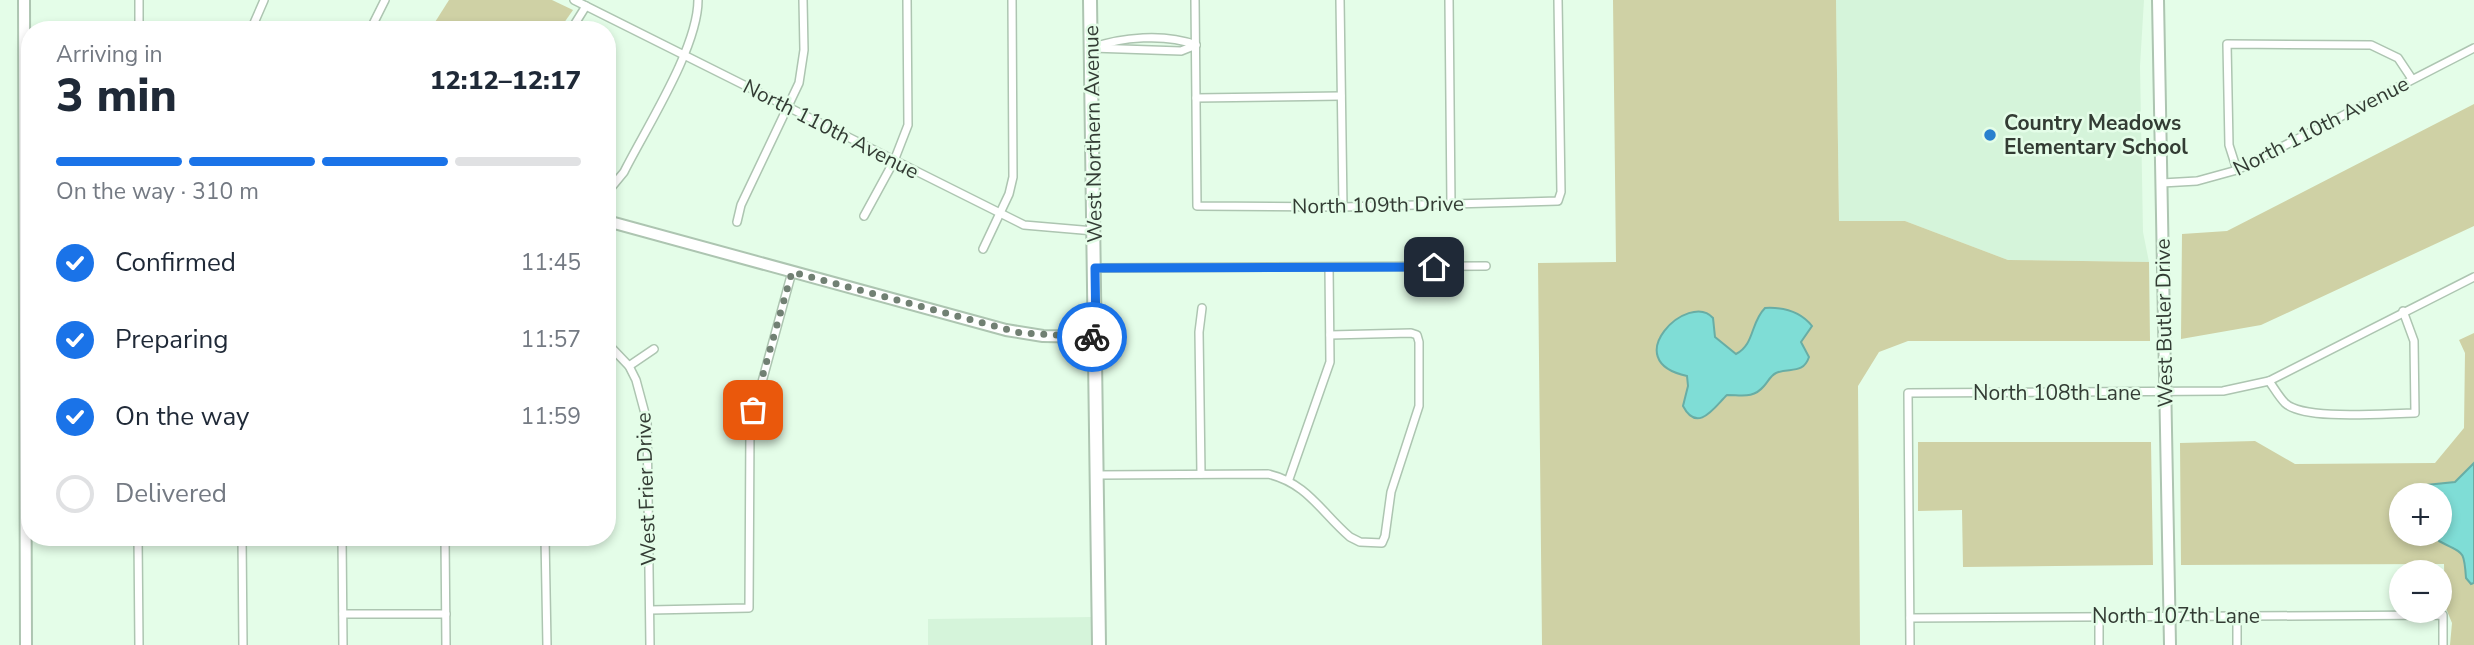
<!DOCTYPE html>
<meta charset="utf-8">
<style>
:root{--surface:#fff;--page:#f2f2f3;--text:#1f2937;--muted:#747a83;--line:#e0e1e3;--accent:#1a73e8}
body{margin:0;font-family:"Nunito Sans",sans-serif;background:var(--page);color:var(--text);height:100vh;display:flex;flex-direction:column;font-size:26px;white-space:nowrap}
*{box-sizing:border-box;margin:0}
p{font-size:23px;color:var(--muted)}
.icon{flex:none;width:38px;height:38px;fill:none;stroke:currentColor;stroke-width:2;stroke-linecap:round;stroke-linejoin:round}
.map{position:relative;flex:1;overflow:hidden}
.panel{position:absolute;left:21px;top:21px;width:595px;height:525px;display:flex;flex-direction:column;background:var(--surface);border-radius:28px;box-shadow:0 4px 10px #0003}
.panel>*{flex:none}
.controls{position:absolute;left:2389px;top:483px;display:grid;gap:14px}
.controls a{display:grid;place-items:center;width:63px;height:63px;border-radius:50%;background:var(--surface);box-shadow:0 4px 10px #0003;font-size:35px}
.pin{position:absolute;display:grid;place-items:center;width:60px;height:60px;color:#fff;margin:-30px;border-radius:14px;box-shadow:0 4px 10px #0006}
.courier{position:absolute;display:grid;place-items:center;width:70px;height:70px;margin:-35px;border:5px solid #1a73e8;border-radius:50%;background:#fff;color:#222;box-shadow:0 2px 9px #0007}
.headline em{font-style:normal;font-weight:800}
.headline div{display:flex;flex-direction:column-reverse}
.headline{display:flex;align-items:center;justify-content:space-between;height:119px;padding:0 35px}
h1{font-size:46px;font-weight:800;line-height:52px}
.bar{display:grid;grid-template-columns:repeat(4,1fr);gap:10px 7px;align-content:center;height:84px;padding:0 35px}
.bar i{height:9px;border-radius:5px;background:var(--line)}
.bar .on{background:var(--accent)}
.bar p{grid-column:span 4}
ol{padding:0 35px;list-style:none}
li{display:flex;align-items:center;gap:21px;height:77px}
li p{margin-inline-start:auto}
li .icon{padding:7px;border-radius:50%;background:var(--accent);color:#fff;stroke-width:4}
li:last-child{color:var(--muted)}
li i{width:38px;height:38px;border:4px solid var(--line);border-radius:50%}
.map>svg:first-child{display:block}
.built{fill:#d5f4da}
.green{fill:#cfd1a5;fill-rule:evenodd}
.water{fill:#7fddd6;stroke:#68ada5;stroke-width:2}
.lines{fill:none;stroke-linecap:round;stroke-linejoin:round}
.street-casing{stroke:#adc5b1;stroke-width:10}
.secondary-casing{stroke:#adc5b1;stroke-width:14}
.primary-casing{stroke:#adc5b1;stroke-width:16}
.street{stroke:#fff;stroke-width:7}
.secondary{stroke:#fff;stroke-width:10}
.primary{stroke:#fff;stroke-width:12}
.done{stroke:#718073;stroke-width:7;stroke-dasharray:0 12.6}
.route{stroke:#1a73e8;stroke-width:9}
.poi-dot{fill:#2880ce;stroke:#e4fde8;stroke-width:2.5}
.labels{text-anchor:middle;stroke-width:5;stroke-linejoin:round;paint-order:stroke}
.poi-label{font-size:21px;font-weight:bold;fill:#333c34;stroke:#e4fde8;text-anchor:start}
.street-label{font-size:21px;fill:#333c34;stroke:#e4fde8}
</style>
<div class="map">
<svg width="2474" height="645" viewBox="0 0 2474 645">
<rect width="100%" height="100%" fill="#e4fde8"/>
<g class="built">
<polygon points="1836,0 2144,0 2140,66 2143,232 2149,262 2008,260 1905,221 1839,221"/>
<polygon points="1092,617 1092,645 928,645 928,619"/>
</g>
<g class="green">
<polygon points="449,0 552,0 573,10 559,30 430,30"/>
<polygon points="1613,0 1836,0 1839,221 1905,221 2008,260 2149,262 2150,341 1908,341 1879,352 1858,386 1860,645 1542,645 1538,263 1616,262"/>
<polygon points="2474,104 2474,226 2261,325 2181,339 2182,234 2227,231"/>
<path d="M2474,333V645H2450L2452,623L2445,606L2444,564L2181,565L2180,443L2255,441L2295,464L2435,463L2464,428L2465,353L2459,340ZM2401,495H2440V534H2401Z"/>
<polygon points="1918,442 2151,442 2153,565 1963,567 1962,510 1918,511"/>
</g>
<g class="water">
<path d="M1765,308C1784,307 1800,311 1812,326L1801,342L1809,357C1803,375 1789,367 1776,373C1770,376 1768,382 1764,386C1753,399 1742,395 1727,395C1716,405 1698,435 1683,406L1688,386L1687,376C1616,361 1689,290 1713,318L1715,337L1736,354C1755,344 1750,323 1765,308Z"/>
<path d="M2474,463V583L2471,584L2466,578C2464,548 2463,554 2439,541L2434,534H2440V495H2422L2421,492L2426,485L2455,482Z"/>
</g>
<g class="lines">
<g class="street-casing">
<g id="street">
<polyline points="574,0 1024,225 1094,231"/>
<polyline points="1195,0 1197,206 1343,207 1558,201 1561,192 1558,0"/>
<polyline points="1340,0 1343,207"/>
<polyline points="1449,0 1451,204"/>
<polyline points="139,30 139,0"/>
<polyline points="251,30 264,0"/>
<polyline points="370,30 385,0"/>
<polyline points="571,30 586,6"/>
<path d="M1091,48C1121,37 1165,33 1196,45"/>
<polyline points="1092,48 1181,51 1196,45"/>
<polyline points="1196,98 1341,96"/>
<polyline points="2237,170 2229,145 2227,44 2371,45 2398,58 2412,79"/>
<polyline points="2162,183 2197,181 2237,170 2474,48"/>
<path d="M610,189L624,172C646,128 698,48 698,0"/>
<polyline points="864,216 894,161 908,125 907,0"/>
<polyline points="737,222 741,205 799,83 804,50 803,0"/>
<polyline points="983,249 1009,194 1013,177 1012,0"/>
<polyline points="1095,268 1486,266"/>
<polyline points="607,343 629,366 636,380 647,421 650,645"/>
<polyline points="629,366 654,349"/>
<path d="M2269,381C2274,388 2279,397 2285,403C2304,421 2387,413 2415,413L2414,341L2403,311"/>
<polyline points="1201,474 1199,332 1202,308"/>
<path d="M1097,475L1268,474C1307,483 1321,512 1350,537L1360,542L1382,543L1385,536L1391,492L1419,406V342L1417,335L1411,333L1330,335"/>
<polyline points="1289,479 1330,362 1329,267"/>
<polyline points="138,537 139,645"/>
<polyline points="242,537 243,645"/>
<polyline points="342,537 343,645"/>
<polyline points="445,537 446,645"/>
<polyline points="545,537 547,645"/>
<polyline points="650,610 749,608 750,426 792,272"/>
<polyline points="343,614 446,614"/>
<polyline points="2237,615 2237,645"/>
<polyline points="2099,617 2099,645"/>
<polyline points="1910,618 2443,615 2443,645"/>
<polyline points="1910,645 1908,393 2223,391 2269,381 2474,277"/>
</g>
</g>
<g class="secondary-casing">
<g id="secondary">
<polyline points="24,0 26,645"/>
<polyline points="2158,0 2170,645"/>
<polyline points="607,221 1006,330 1043,336 1096,337"/>
</g>
</g>
<g class="primary-casing">
<polyline id="primary" points="1090,0 1099,645"/>
</g>
<use href="#street" class="street"/>
<use href="#secondary" class="secondary"/>
<use href="#primary" class="primary"/>
</g>
<g class="lines">
<polyline class="done" points="753,410 792,272 1021,333 1092,337"/>
<polyline class="route" points="1092,337 1096,337 1095,268 1434,267"/>
</g>
<circle class="poi-dot" cx="1990" cy="135" r="7"/>
<g class="labels">
<g class="poi-label">
<text x="2004" y="130">Country Meadows<tspan x="2004" dy="24">Elementary School</tspan></text>
</g>
<g class="street-label">
<text transform="translate(2321 126) rotate(-27)" y="7">North 110th Avenue</text>
<text transform="translate(831 129) rotate(27)" y="7">North 110th Avenue</text>
<text transform="translate(1093 134) rotate(-91)" y="7">West Northern Avenue</text>
<text transform="translate(1378 205) rotate(-1)" y="7">North 109th Drive</text>
<text transform="translate(2164 323) rotate(-91)" y="7">West Butler Drive</text>
<text x="2057" y="400">North 108th Lane</text>
<text transform="translate(646 489) rotate(-92)" y="7">West Frier Drive</text>
<text x="2176" y="623">North 107th Lane</text>
</g>
</g>
</svg>
<div class="controls">
<a>+</a>
<a>−</a>
</div>
<div class="pin" style="left:753px;top:410px;background:#ea580c"><svg class="icon" aria-label="bag" viewBox="0 0 24 24"><path d="M5 8h14l-1 12H6zM9 8a3 3 0 0 1 6 0"/></svg></div>
<div class="pin" style="left:1434px;top:267px;background:#1f2937"><svg class="icon" aria-label="home" viewBox="0 0 24 24"><path d="M3 11l9-7 9 7M6 9v11h12V9"/></svg></div>
<div class="courier" style="left:1092px;top:337px"><svg class="icon" aria-label="bike" viewBox="0 0 24 24"><circle cx="6" cy="16" r="4"/><circle cx="18" cy="16" r="4"/><path d="M6 16l4-8h5l3 8M10 8l3 8H6M13 5h3"/></svg></div>
<section class="panel">
<div class="headline"><div><h1>3 min</h1><p>Arriving in</p></div><em>12:12–12:17</em></div>
<div class="bar"><i class="on"></i><i class="on"></i><i class="on"></i><i></i><p>On the way · 310 m</p></div>
<ol>
<li><svg class="icon" aria-label="check" viewBox="0 0 24 24"><path d="M5 12l5 5 9-10"/></svg>Confirmed<p>11:45</p></li>
<li><svg class="icon" aria-label="check" viewBox="0 0 24 24"><path d="M5 12l5 5 9-10"/></svg>Preparing<p>11:57</p></li>
<li><svg class="icon" aria-label="check" viewBox="0 0 24 24"><path d="M5 12l5 5 9-10"/></svg>On the way<p>11:59</p></li>
<li><i></i>Delivered</li>
</ol>
</section>
</div>
